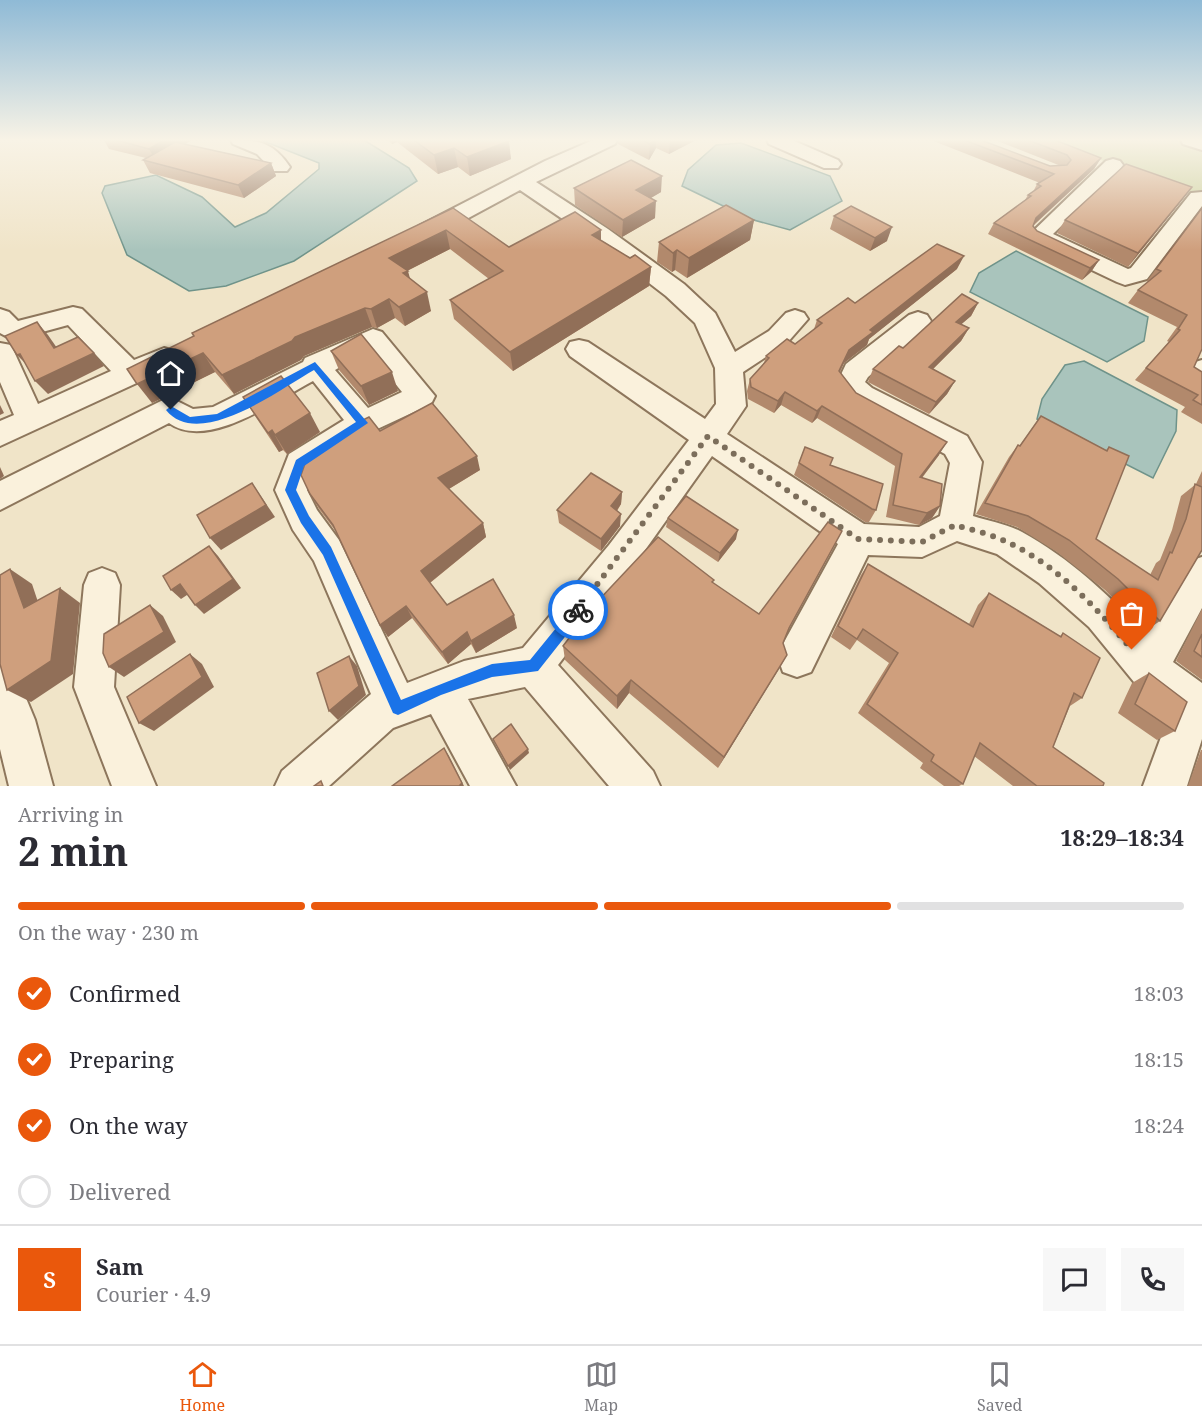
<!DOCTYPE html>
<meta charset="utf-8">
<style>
:root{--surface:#fff;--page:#f7f7f7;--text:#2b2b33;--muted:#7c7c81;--line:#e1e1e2;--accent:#ea580c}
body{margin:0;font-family:"Noto Serif",serif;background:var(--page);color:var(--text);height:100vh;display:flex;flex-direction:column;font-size:22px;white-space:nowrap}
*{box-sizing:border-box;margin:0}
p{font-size:20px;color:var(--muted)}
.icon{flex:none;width:33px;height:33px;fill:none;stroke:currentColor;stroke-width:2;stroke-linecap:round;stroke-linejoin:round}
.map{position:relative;height:786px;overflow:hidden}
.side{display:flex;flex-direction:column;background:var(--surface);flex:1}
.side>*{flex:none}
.pin{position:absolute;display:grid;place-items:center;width:51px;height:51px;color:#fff;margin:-62px -26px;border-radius:50% 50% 50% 0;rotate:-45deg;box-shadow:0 0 6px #0007}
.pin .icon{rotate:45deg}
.courier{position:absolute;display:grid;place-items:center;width:60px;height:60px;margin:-30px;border:4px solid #1a73e8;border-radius:50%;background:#fff;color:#222;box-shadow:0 2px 8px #0007}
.head em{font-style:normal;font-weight:700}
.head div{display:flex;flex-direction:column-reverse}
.head{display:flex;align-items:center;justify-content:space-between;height:102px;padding:0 18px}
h1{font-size:39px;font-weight:700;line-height:45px}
.bar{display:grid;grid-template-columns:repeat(4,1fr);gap:9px 6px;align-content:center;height:72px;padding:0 18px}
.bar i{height:8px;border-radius:4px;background:var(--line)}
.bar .current{background:var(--accent)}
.bar p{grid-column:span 4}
.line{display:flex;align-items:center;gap:15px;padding:0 18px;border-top:2px solid var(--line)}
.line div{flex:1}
.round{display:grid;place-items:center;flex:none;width:63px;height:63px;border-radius:0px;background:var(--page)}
ol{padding:0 18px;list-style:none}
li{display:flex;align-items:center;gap:18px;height:66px}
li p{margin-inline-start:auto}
li .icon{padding:6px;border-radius:50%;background:var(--accent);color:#fff;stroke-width:4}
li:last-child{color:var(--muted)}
li i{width:33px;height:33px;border:3px solid var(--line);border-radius:50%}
.menu{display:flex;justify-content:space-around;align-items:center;height:84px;border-top:2px solid var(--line);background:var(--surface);font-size:16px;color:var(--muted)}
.menu a{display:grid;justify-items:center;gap:3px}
.menu .current{color:var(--accent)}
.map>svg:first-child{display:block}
.green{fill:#c9cf9b}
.water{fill:#a9c4bc;stroke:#6f938a;stroke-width:1.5}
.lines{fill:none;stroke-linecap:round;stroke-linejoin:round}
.minor-casing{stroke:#8d765c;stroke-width:4}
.minor{fill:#faf1dc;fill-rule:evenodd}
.wall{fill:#b2896c}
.shaded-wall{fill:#916f58}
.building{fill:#cf9f7d;stroke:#916f58;stroke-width:1.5}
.route{fill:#1a73e8}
.done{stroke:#7c6e5b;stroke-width:6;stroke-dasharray:0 10.8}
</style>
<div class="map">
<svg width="1202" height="786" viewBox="0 0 1202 786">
<rect width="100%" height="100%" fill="#f0e4c8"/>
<polygon class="green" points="1048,140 1190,140 1202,144 1202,198"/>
<g class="water">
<polygon points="261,140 364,140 409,168 417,181 294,261 226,286 189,291 127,255 102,193 105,186 156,175 202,197 235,227 266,213 319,169 319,163"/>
<polygon points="741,143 830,176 842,201 790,230 750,219 682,186 688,170 716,145"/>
<polygon points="1016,251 1148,317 1144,341 1107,362 970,292 979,273"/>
<polygon points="1084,361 1177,410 1176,431 1153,478 1037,419 1042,399 1065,365"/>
</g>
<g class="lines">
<g class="minor-casing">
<g id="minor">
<path d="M231,140C259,140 273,142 290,167L287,171H273L257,154L233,144Z"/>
<path d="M593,140H617L615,144L536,182L608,229L684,284L715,313L735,352L769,331L786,313L795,310L804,313L808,319L787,343L743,372L746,406L727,434L864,524L919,527L940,516L950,463L945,454L852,404L836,385L846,364L909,315L918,312L927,315L931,321L927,327L868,377L865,382L872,388L967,436L982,462L973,516C989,521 1007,524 1022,532C1069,558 1110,595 1145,635L1189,561L1202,557V608L1173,662L1202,683V739L1187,786H1143L1171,710L1134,682L1089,627L1039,583L997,554L957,541L922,557L868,555L811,672L797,677L783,672L778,658L783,644L838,544L712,456L633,567L558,665L653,771L660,786H609L525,687L468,699L516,786H470L431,714L393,728L329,786H275L282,771L371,694L314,561L293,530L275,490L289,454L344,420L313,381C277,400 208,451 169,423L0,510V481L161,401L171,398L193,409L213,407L303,362L305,358L373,329L382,332L435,396L431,404L373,431L313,471L307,490L317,510L339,540L407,683L464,661L523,648L609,545L689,440L570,356L566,349L570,342L579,340L588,342L705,419L716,404L715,368L695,323L666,296L592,239L520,190L435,236H419L416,231L419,226L545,161ZM369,351L402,392L368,408L335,370Z"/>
<polygon points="767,140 792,140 838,160 841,164 838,168 824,168 769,144"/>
<polygon points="1181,140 1202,140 1202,150 1183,144"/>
<polygon points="1113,159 1120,161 1123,165 1120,169 1053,234 1128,269 1131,268 1191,193 1202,192 1202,206 1147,279 1125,285 1117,282 1031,241 1028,236 1106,161"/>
<polygon points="73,307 82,309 134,360 164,348 174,351 178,358 174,365 141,381 0,446 0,421 14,415 0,382 0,343 11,345 38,404 111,371 68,325 13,340 0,333 0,309 9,312 18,321"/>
<polygon points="1202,360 1202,387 1189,382 1185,375 1192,363"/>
<polygon points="102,568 115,573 120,585 114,687 156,786 112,786 74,687 84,585 89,573"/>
<polygon points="0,663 14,669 35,720 53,786 9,786 0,749"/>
</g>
</g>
<use href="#minor" class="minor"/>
</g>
<g class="wall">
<polygon points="104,140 192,140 185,144 271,163 276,176 244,198 150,173 143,160 146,158 109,149"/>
<polygon points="388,140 507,140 511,159 470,176 458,167 438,174 397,142 392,144"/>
<polygon points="618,140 696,140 669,154 656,148 649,160 618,144"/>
<polygon points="931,140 981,140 1050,166 1061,166 995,140 1055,140 1101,158 1094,169 1033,226 1037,231 1099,260 1091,272 1082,280 988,234 994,223 1025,200 1028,195 1033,192 1037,184 1040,183"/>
<polygon points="574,188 661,192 651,198 655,218 622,237 575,205"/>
<polygon points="1182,200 1128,267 1057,233 1065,220"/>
<polygon points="453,208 509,247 601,240 630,258 651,267 649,286 513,371 454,319 450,300 489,279 450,249 407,271 410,279 431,311 405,326 395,318 377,328 372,327 304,356 301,360 234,394 215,372 152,403 194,336 192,333"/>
<polygon points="1202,208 1199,355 1194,367 1202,372 1202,424 1181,412 1185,407 1135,380 1169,342 1167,341 1177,327 1128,303 1138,290 1148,282 1147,281"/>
<polygon points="834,216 887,241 870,251 830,229"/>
<polygon points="754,220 750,240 687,278 675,270 672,272 657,262 659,242"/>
<polygon points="957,269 869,339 867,345 844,363 840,372 856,393 939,455 922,478 940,506 932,518 919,525 886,517 895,466 817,418 812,423 781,405 774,413 748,399 747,391 750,379 764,363 766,356 795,344 814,329 817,320 855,303"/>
<polygon points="978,303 971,316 961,324 969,328 961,341 933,369 955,381 947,394 929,414 868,382 873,369 903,348"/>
<polygon points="331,351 398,391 369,405 339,370"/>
<polygon points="243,397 320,432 287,454 283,450 279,452 255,416"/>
<polygon points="1041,416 1106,450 1109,447 1096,539 1150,575 1156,563 1160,560 1172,530 1181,496 1196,484 1202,471 1202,550 1160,621 1145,631 1105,590 1057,552 1017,527 976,514 1009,457 1018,445 1020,445"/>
<polygon points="380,431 480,470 449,489 483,523 486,537 430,583 447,605 517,628 476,653 471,644 448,664 412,618 388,637 337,533 319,509 310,494"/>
<polygon points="805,447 830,465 876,510 869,522 865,522 794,475"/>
<polygon points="622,492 621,504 617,511 620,526 601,551 559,523 557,510"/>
<polygon points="668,518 736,539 718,562 666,527"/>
<polygon points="868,564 969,624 978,605 989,593 1060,636 1063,633 1082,698 1070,706 1053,747 1103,786 1013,786 974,756 963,784 959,786 944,786 920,768 923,763 858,713 889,663 857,640 850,650 831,637 861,575"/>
<polygon points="713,583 759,614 788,631 783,643 787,655 718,768 629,693 617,709 565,660 563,646"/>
<polygon points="1202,609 1202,680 1176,661"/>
<polygon points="1149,673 1175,731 1157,740 1118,713 1132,683"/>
<polygon points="1201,750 1202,750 1202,786 1188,786"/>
</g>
<g class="shaded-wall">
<polygon points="164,140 192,140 156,161 149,149"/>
<polygon points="392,140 396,140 397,142 392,144"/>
<polygon points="653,140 656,140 656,148 649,160 650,144"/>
<polygon points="670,140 696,140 669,154"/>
<polygon points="509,141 511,159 470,176 467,157"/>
<polygon points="454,148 458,167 438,174 434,155"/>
<polygon points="1101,158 1094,169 1029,229 1036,218"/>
<polygon points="271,163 276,176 244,198 238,185"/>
<polygon points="662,176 661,192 635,207 636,190"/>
<polygon points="1192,187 1182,200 1128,267 1138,253"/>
<polygon points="656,201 655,218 622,237 623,220"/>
<polygon points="754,220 750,240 687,278 689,258"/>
<polygon points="892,227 887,241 870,251 875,238"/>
<polygon points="446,230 450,249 395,277 389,258"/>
<polygon points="601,230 601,249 592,235"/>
<polygon points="677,250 675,270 672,272 673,253"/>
<polygon points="964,256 957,269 869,339 867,345 844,363 834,384 849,350 870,330"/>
<polygon points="1099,260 1091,272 1082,280 1090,268"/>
<polygon points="651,267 649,286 513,371 510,352"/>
<polygon points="408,271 413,290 403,273"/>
<polygon points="427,292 431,311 405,326 399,307"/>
<polygon points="389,299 395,318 377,328 371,309"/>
<polygon points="978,303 971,316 949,335 956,322"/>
<polygon points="365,308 372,327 304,356 301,360 234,394 222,375 295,337"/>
<polygon points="37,322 48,335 66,361 54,348"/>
<polygon points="969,328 961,341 922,380 929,367"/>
<polygon points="94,353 104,366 48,394 35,381"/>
<polygon points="203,353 215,372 152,403 137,384"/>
<polygon points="20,354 30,368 17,355"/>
<polygon points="392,372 398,391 369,405 361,386"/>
<polygon points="955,381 947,394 929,414 936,402"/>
<polygon points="785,392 781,405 774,413 778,401"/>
<polygon points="0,405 4,413 0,415"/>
<polygon points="822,406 817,418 812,423 817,411"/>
<polygon points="310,413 320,432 287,454 275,435"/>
<polygon points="272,430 283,450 279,452 268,433"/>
<polygon points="947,442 939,455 913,489 920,477"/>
<polygon points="477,456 480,470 442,493 438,478"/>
<polygon points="0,467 4,476 0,479"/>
<polygon points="252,483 275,517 221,550 210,538"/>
<polygon points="622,492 621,504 611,519 611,506"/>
<polygon points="940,506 932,518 919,525 927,513"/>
<polygon points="621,514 620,526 601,551 601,539"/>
<polygon points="483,523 486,537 427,585 421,571"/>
<polygon points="738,530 736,539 718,562 720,553"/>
<polygon points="209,546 218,556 241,588 204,614 195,605"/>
<polygon points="10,569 32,584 45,623 24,608"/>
<polygon points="180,584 190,593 181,599 171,590"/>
<polygon points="60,588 80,603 73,674 31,702 7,690"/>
<polygon points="150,605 163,616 176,642 124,677 109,667"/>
<polygon points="406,606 412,618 388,637 380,625"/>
<polygon points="514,615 517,628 476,653 471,641"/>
<polygon points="467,632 471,644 448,664 442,652"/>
<polygon points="190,654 202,664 214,687 154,731 139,723"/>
<polygon points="787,655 779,669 718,768 724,757"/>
<polygon points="349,656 357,666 366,695 338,720 329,711"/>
<polygon points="631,680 629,693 617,709 617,696"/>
<polygon points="444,748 449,756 464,786 459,786"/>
<polygon points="528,749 529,753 510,770 508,766"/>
</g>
<g class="building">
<polygon points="116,140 164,140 149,149"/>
<polygon points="414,140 507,140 509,141 467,157 454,148 434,155"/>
<polygon points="642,140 653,140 650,144"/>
<polygon points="964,140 981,140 1050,166 1067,165 1071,160 1067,155 1028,140 1055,140 1101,158 1036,218 1033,226 1037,231 1099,260 1090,268 994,223 1031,196 1028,195 1041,186 1037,184 1054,174"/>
<polygon points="175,142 271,163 238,185 143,160"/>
<polygon points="631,160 662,176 636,190 656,201 623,220 574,188"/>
<polygon points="1126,164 1192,187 1138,253 1065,220"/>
<polygon points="726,205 754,220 689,258 677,250 673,253 659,242"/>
<polygon points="851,206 892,227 875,238 834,216"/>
<polygon points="453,208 509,247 575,212 601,230 592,235 630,258 635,255 651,267 510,352 450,300 503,271 446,230 389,258 408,271 403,273 427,292 399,307 389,299 371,309 365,308 295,337 292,341 222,375 203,353 137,384 127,369 194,336 192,333"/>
<polygon points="1202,208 1202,349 1194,367 1202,372 1202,405 1193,400 1198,395 1146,368 1180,330 1178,329 1187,315 1138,290 1161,271 1156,269"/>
<polygon points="937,244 964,256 870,330 873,332 849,350 839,371 856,393 947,442 920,477 942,484 940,506 927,513 893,505 902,454 822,406 817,411 785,392 778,401 751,387 750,379 769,358 766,356 787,339 795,344 822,323 817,320 848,298 855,303"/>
<polygon points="962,294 978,303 956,322 969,328 929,367 955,381 936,402 873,369 899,346 903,348"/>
<polygon points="37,322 54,348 78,337 94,353 35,381 20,354 17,355 5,336"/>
<polygon points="361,334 392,372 361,386 331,351"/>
<polygon points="281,376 310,413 275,435 272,430 268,433 243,397"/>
<polygon points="432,403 477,456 438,478 483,523 421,571 447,605 493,579 514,615 471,641 467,632 442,652 406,606 380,625 333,525 310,494 301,475 307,458 365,419 369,417 380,431"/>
<polygon points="1041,416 1107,451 1109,447 1129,456 1096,539 1158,580 1170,552 1172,553 1186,519 1195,484 1202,487 1202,550 1160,621 1118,579 1069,540 1028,516 985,503 1018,445 1020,446"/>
<polygon points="805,447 833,458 830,465 883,484 876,510 872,509 799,463"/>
<polygon points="591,473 622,492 611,506 621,514 601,539 557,510"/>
<polygon points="252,483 266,505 210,538 197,515"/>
<polygon points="686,496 738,530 720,553 668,518"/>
<polygon points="828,522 842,531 789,628 783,643 787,655 724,757 631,680 617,696 563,646 596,603 658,537 714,580 712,582 759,614"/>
<polygon points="209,546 233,579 195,605 180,584 171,590 163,576"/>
<polygon points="868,564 973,627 989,593 1061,637 1063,633 1100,658 1082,698 1074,693 1053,747 1104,783 1103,786 1037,786 980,743 963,784 931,761 934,755 867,704 898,653 863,629 857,639 838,626"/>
<polygon points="10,569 24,608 60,588 51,661 7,690 0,664 0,575"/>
<polygon points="150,605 164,632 109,667 103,653 104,634"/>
<polygon points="1202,634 1202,657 1194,651"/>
<polygon points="190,654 202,677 139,723 127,697"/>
<polygon points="349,656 359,686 329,711 317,673"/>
<polygon points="1149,673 1187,702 1175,731 1135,704"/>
<polygon points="511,724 528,749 508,766 493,739"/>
<polygon points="444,748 462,783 459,786 392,786"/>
<polygon points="321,781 323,786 314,786"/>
</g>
<linearGradient id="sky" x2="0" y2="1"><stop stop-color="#8fbad6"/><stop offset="0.56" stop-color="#f8f3e6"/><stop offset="1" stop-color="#f8f3e6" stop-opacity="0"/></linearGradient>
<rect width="1202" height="250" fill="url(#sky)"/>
<path class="route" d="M315,362L368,423L304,466L296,490L309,516L331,547L401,700L492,664L530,660L574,606H583V614L538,671L492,677L441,695L398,715L393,713L323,555L301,523L285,490L296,460L356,422L314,370C280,389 199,451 166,410L171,406L190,417L217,414Z"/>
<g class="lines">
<path class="done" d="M578,610L708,436L858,539L922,542L955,525C972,530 991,534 1007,542C1057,565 1098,609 1132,650"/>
</g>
</svg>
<div class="pin" style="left:1132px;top:650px;background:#ea580c"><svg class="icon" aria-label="bag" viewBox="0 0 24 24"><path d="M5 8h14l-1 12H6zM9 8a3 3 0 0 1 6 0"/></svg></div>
<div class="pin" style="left:171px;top:410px;background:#1f2937"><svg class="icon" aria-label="home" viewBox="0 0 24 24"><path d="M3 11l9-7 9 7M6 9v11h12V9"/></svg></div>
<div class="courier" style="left:578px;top:610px"><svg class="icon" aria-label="bike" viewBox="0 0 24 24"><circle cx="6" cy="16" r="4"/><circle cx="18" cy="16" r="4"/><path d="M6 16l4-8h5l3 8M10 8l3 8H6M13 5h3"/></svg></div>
</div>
<section class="side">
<div class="head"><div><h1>2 min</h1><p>Arriving in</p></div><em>18:29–18:34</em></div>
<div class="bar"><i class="current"></i><i class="current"></i><i class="current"></i><i></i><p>On the way · 230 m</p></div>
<ol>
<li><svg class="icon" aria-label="check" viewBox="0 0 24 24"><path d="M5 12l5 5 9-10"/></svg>Confirmed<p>18:03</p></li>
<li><svg class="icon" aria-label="check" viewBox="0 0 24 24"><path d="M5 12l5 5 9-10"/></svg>Preparing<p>18:15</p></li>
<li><svg class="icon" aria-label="check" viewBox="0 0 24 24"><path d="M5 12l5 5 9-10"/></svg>On the way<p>18:24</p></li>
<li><i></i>Delivered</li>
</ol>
<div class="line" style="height:108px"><b class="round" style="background:var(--accent);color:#fff">S</b><div><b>Sam</b><p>Courier · 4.9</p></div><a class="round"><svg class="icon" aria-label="chat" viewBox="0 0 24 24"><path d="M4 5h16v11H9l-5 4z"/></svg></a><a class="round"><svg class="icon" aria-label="phone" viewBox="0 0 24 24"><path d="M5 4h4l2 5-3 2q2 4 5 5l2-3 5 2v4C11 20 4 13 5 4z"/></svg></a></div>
</section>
<nav class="menu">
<a class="current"><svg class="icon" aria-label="home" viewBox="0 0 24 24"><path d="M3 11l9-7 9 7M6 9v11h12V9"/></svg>Home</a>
<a><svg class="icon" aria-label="map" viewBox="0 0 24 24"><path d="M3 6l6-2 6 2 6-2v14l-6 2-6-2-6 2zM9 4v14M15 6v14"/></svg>Map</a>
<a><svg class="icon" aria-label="saved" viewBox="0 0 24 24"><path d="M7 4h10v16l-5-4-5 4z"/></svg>Saved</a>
</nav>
